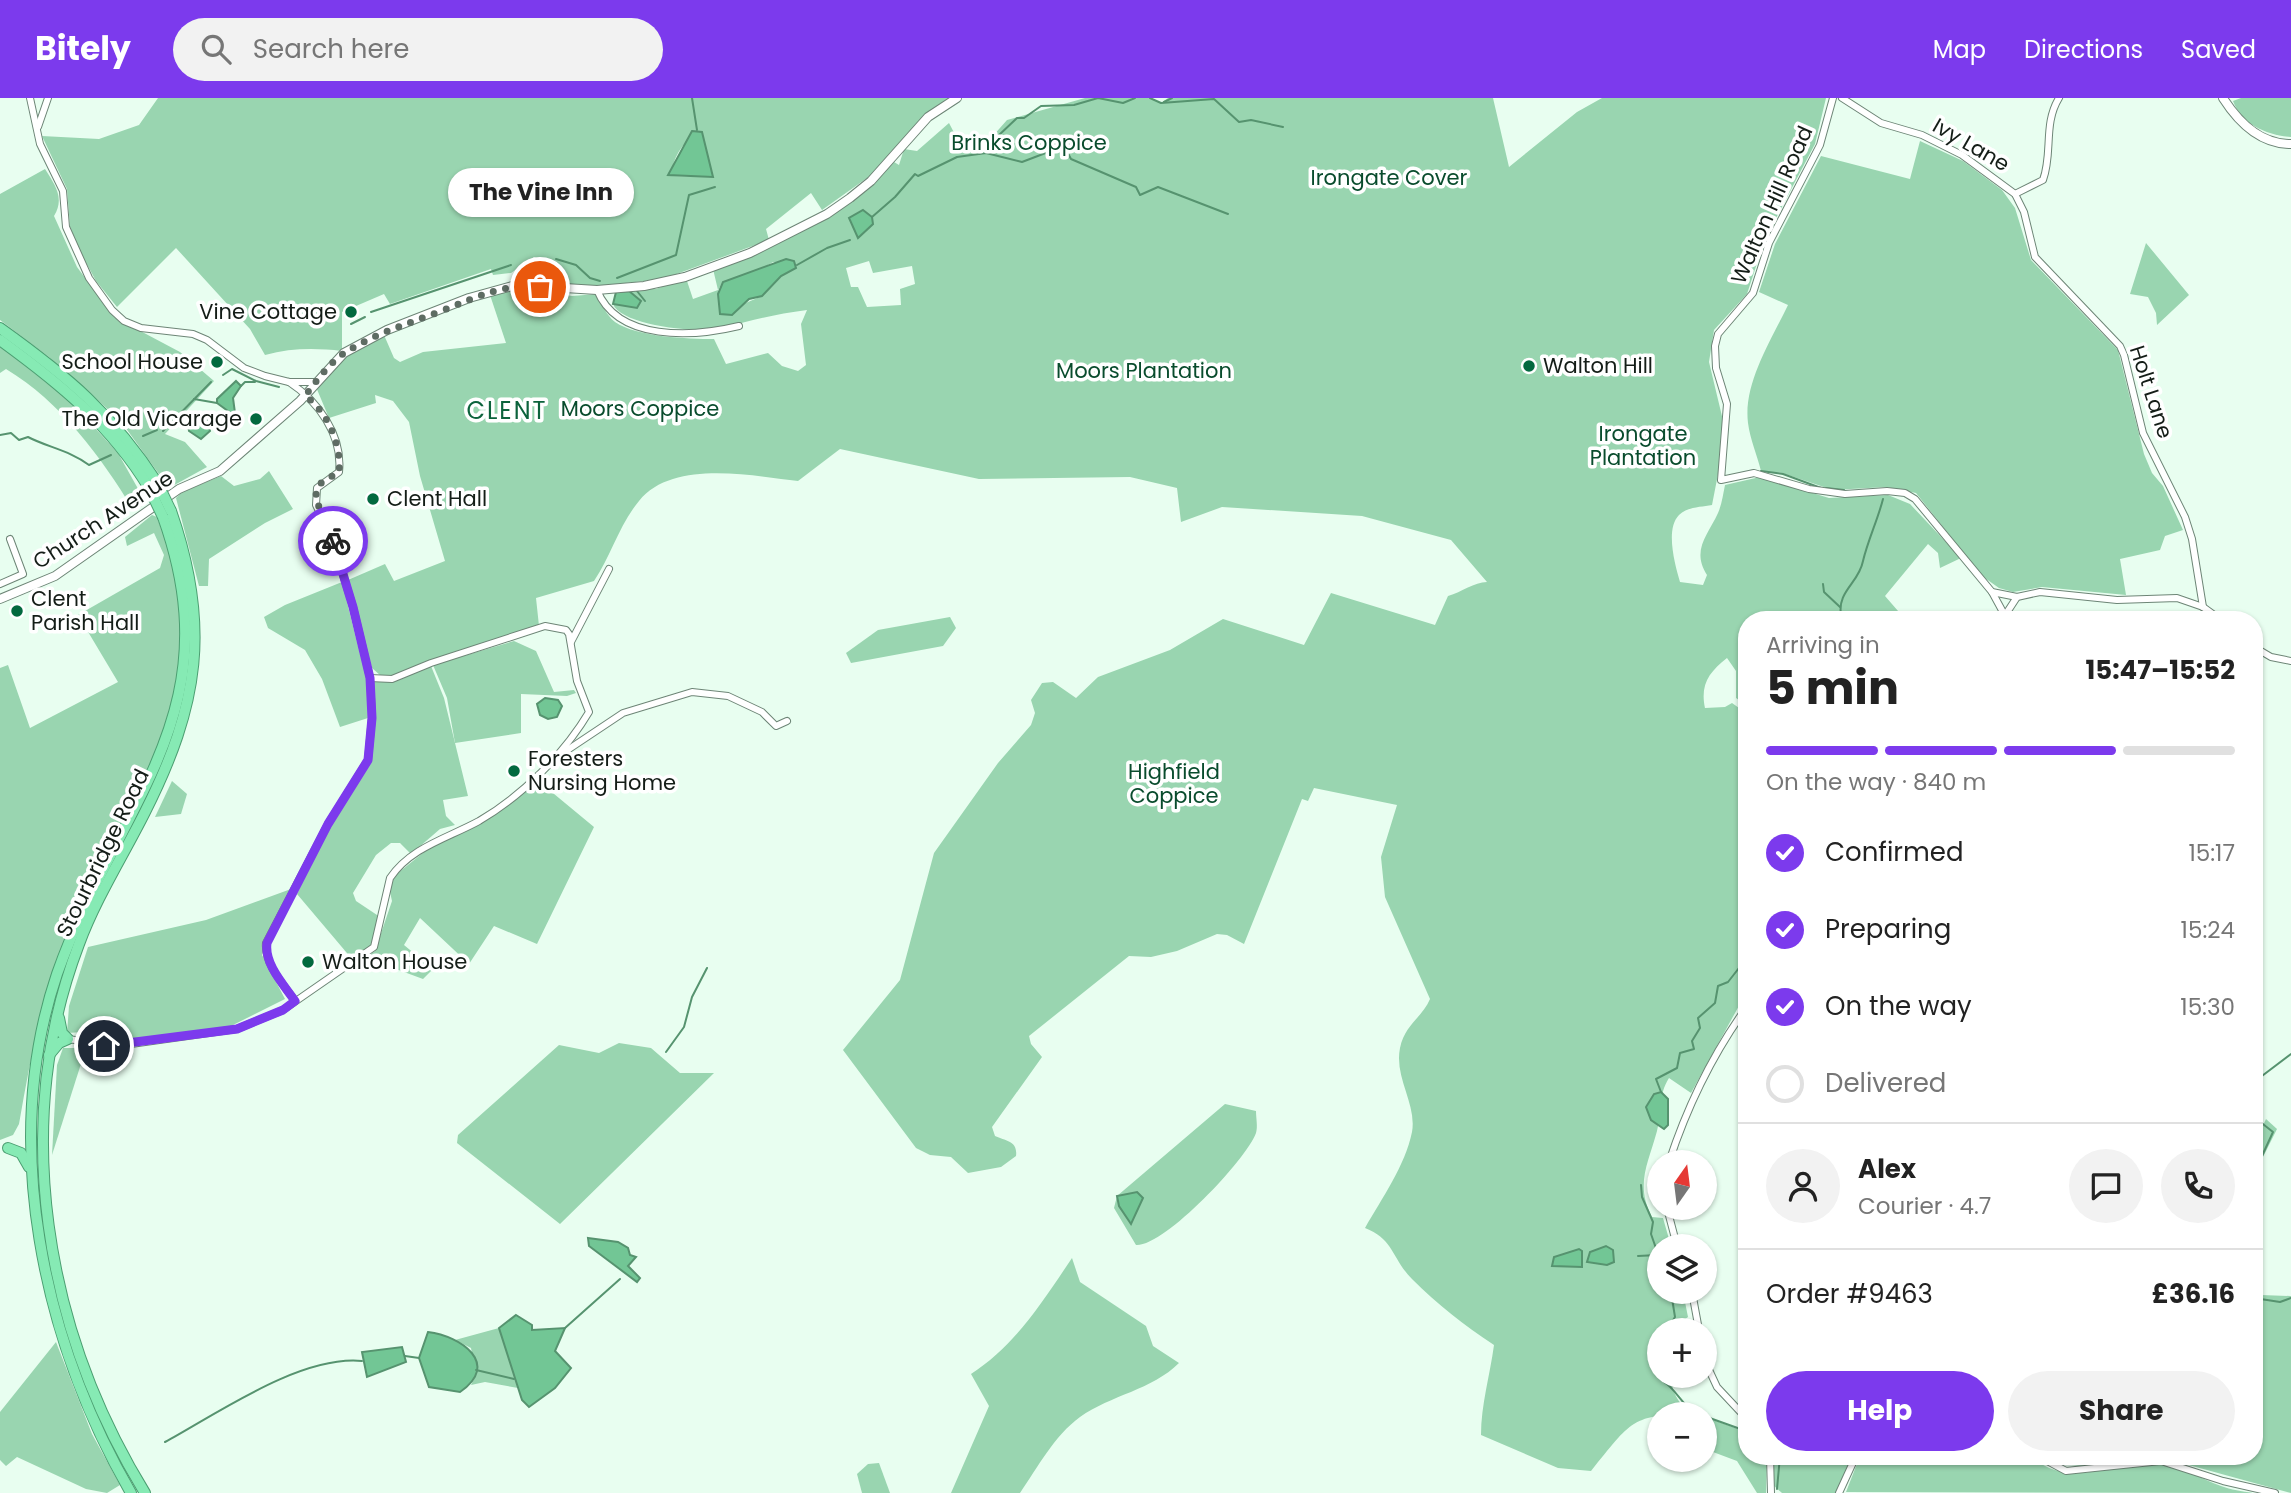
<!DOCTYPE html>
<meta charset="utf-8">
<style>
:root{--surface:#fff;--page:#f2f2f2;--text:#222;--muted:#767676;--line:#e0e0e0;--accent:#7c3aed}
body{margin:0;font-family:Poppins,sans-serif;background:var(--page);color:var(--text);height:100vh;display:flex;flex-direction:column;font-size:26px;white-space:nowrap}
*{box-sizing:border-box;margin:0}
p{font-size:23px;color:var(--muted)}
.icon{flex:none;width:38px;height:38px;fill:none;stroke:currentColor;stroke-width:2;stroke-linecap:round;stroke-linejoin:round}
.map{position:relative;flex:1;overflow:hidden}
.drawer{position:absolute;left:1738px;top:513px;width:525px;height:854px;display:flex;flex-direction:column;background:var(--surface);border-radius:28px;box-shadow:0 2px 5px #0004}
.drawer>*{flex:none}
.needle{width:46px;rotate:14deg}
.fabs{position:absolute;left:1647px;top:1052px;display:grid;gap:14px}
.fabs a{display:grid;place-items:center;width:70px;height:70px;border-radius:50%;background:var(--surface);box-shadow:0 2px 5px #0004;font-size:35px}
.pin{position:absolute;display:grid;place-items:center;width:60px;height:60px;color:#fff;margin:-30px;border:4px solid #fff;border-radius:50%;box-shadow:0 2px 7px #0007}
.courier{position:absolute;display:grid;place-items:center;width:70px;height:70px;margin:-35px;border:5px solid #7c3aed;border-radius:50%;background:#fff;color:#222;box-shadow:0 2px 9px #0007}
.bubble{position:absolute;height:49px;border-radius:24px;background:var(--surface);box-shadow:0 2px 5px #0004;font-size:23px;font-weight:700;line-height:49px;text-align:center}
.summary em{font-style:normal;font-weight:700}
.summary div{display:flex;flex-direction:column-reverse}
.summary{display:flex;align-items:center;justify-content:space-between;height:119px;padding:0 28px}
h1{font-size:46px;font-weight:700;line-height:52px}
.bar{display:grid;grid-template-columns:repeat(4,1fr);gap:10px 7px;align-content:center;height:84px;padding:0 28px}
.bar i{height:9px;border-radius:5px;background:var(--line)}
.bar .current{background:var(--accent)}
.bar p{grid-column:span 4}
.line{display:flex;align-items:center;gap:18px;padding:0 28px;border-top:2px solid var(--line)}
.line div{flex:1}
.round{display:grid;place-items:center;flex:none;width:74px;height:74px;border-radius:37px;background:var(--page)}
ol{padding:0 28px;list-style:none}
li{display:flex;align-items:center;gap:21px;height:77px}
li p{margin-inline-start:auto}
li .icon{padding:7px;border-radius:50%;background:var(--accent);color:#fff;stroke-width:4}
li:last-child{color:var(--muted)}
li i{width:38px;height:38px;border:4px solid var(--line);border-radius:50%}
.primary-button{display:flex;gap:14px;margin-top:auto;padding:14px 28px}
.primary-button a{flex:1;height:80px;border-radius:42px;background:var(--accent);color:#fff;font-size:28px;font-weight:700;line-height:80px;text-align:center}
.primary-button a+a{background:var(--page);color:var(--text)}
header{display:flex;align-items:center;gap:42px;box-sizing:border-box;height:98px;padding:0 35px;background:var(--accent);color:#fff}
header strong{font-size:33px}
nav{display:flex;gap:38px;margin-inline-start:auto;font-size:24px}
.search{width:490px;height:63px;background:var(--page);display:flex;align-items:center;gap:18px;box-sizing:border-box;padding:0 24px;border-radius:38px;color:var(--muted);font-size:26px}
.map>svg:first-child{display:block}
.green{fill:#99d5b0;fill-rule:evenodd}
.water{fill:#72c695;stroke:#56936f;stroke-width:2}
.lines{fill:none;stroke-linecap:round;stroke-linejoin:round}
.stream{stroke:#56936f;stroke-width:2}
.minor-casing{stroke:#6d8576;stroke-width:8}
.tertiary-casing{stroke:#6d8576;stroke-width:10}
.trunk-casing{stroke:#4b9e71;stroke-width:12}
.minor{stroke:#fff;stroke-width:6}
.tertiary{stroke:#fff;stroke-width:8}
.trunk{stroke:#86eab4;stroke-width:10}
.trunk-bridge-casing{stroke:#4b9e71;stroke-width:12;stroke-linecap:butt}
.trunk-bridge{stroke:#86eab4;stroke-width:10}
.done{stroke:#5e6c63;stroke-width:7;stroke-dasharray:0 12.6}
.route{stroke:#7c3aed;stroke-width:9}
.poi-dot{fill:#03693f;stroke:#fff;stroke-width:2.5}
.labels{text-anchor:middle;stroke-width:7;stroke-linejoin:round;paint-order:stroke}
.park-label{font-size:21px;fill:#094c2d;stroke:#fff}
.street-label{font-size:21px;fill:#141d17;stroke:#fff}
.poi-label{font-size:21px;fill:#141d17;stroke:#fff;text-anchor:start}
.quarter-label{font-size:24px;letter-spacing:2px;fill:#0c633c;stroke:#fff}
</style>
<header>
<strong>Bitely</strong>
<div class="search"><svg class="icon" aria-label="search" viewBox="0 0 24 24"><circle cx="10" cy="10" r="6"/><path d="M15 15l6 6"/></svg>Search here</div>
<nav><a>Map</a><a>Directions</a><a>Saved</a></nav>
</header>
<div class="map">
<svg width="2291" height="1395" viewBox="0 0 2291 1395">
<rect width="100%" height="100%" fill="#e8fef0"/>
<g class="green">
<path d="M158,0H951L874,75L822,112L811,95L766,131L769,142L663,181L598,188H551L550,179H545V170H538L541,162L534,159L511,175L493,177L491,171L390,206L384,196L342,214V253C315,250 291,250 265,257L250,231L176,150L117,209L96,183L82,157L70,129L67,91L42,38L99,41L139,27ZM702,34L713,79L671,78C673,58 684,41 702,34Z"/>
<path d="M1085,0H1150L1161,5L1168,0H1493L1509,69L1577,14L1602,0H1826L1815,46L1765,141L1747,196L1714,232L1709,264L1726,335L1712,407C1701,409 1687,409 1679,417C1665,431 1675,467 1680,484L1703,487L1707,477C1691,452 1708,437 1718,415C1722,406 1723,396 1725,387L1760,379L1829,400L1888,397L1910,406L1961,460L1940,470L1938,455L1928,446L1885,498L1905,521L1746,522V607L1736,600V573L1727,560C1709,574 1700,587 1705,610L1725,609L1732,605L1746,615V895L1691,995L1669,980C1658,997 1662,1014 1657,1033C1648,1066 1635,1087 1652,1119L1663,1120L1671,1148H1659V1194H1683L1688,1219L1670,1232H1659V1278H1671C1672,1295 1679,1309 1696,1316C1631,1316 1632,1323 1591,1373L1558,1370L1481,1337C1481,1307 1490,1277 1494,1247C1464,1227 1438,1207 1412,1181C1392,1161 1394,1141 1365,1130C1382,1100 1405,1068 1412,1034C1417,1006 1394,980 1400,950C1405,926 1422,920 1430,901L1385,799L1381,759L1397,707L1314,690L1308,703L1302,701L1244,846L1227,837L1217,836L1177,853L1151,859L1129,858L1029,938L1031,946L1042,959L992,1029L995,1038C1006,1043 1018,1043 1016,1058L1001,1069L968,1075L951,1059L930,1057L916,1050L843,952L900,882L934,755L998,665L1031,627L1035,615L1031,602L1042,585L1053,584L1076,600L1098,579L1170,552L1223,521L1304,547L1331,495L1435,527L1448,498C1462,494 1474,484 1487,484L1451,442L1362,418L1222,409L1181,424L1177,390L1130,379L979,381L840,351L798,383C752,378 673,361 639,403C619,427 611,458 594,483L536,500L539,528L391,578H381L372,570L348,482L385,466L394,483L445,463L420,378L409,324L393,303L375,297L376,305L329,320L316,289L333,269L350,256L384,237L394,260L400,264L423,254L506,245L490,197L517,190L572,198L597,196C602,206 606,217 615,224C637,239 688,241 714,241L726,266L768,255L782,268L798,273L806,267L801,226L807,212C776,216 752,222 724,230C702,236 621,228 613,206L617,190L656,191L686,180L693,201L718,192L713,171C790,142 833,120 894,64L899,67L904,51L917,53L949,25L961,48L977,56L1007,22ZM869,163L873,175L912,168L915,186L900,191L901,207L867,209L858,189H851L846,170ZM773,164L796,170L781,178L762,198L720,216L718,192L723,184L756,174Z"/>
<path d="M2241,0H2291V39C2267,37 2242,27 2233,3Z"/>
<path d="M1920,43L1963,63L2002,92L2015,110L2031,162L2118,252L2144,356L2152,375L2163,388L2183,432L2165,438L2160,452L2120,461L2126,497L2042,489L2013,494L1999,490L1982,478L1916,395L1886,389L1833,392L1782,375L1761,373C1757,357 1750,341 1748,325C1743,285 1772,241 1788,207L1759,194L1775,146L1821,58L1910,81Z"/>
<path d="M45,71C55,87 65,100 54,118L77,169L114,219L180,254L214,283L165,336L185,344L207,369L169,390L120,322L49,259L0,222V96Z"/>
<polygon points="2146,145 2189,197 2157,227 2156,215 2148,199 2130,196"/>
<path d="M0,248L72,305L118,355L146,405L134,413C101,359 61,304 6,271L0,275Z"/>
<polygon points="269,373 293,411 265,425 209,461 208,488 199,488 176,400 182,394 221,378 234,388 260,381"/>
<path d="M152,417L157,419C164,439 173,460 176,480C201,624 116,717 66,840C42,900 30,962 19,1026L13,1037L0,1042V570L8,567L30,630L118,584L78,517L160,470L164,457L154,435L127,448L125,439Z"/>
<polygon points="342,484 366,580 368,620 340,629 322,581 305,552 268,530 264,519 285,507"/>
<polygon points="950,519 956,530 943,548 851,565 846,555 878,532"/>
<polygon points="514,543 536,553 554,594 574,592 576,595 567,598 521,596 521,635 455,645 447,600 433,567"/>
<polygon points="431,568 444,600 468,698 443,702 446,718 455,727 440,731 411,756 400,745 391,745 376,757 353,795 356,803 380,819 371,849 352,861 297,796 329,728 371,662 375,627 374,583 395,583"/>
<polygon points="536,681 594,729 537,846 494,828 469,866 420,820 404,847 433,871 423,881 366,860 375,853 392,803 390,794 393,779 434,746 470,730"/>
<polygon points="172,683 187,696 181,716 155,719"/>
<polygon points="291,791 264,842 262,857 285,901 223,932 121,943 84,934 67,935 69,908 88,849 206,822"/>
<polygon points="619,945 651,950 680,975 714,975 560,1126 457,1045 458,1037 559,947 599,955"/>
<polygon points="63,950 86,950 52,1057 57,967"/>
<path d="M1225,1006L1256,1013C1256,1020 1258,1029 1256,1035C1246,1062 1164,1149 1136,1147L1114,1110L1117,1098Z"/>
<polygon points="2266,1021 2277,1031 2254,1077 2254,1047"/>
<path d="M1072,1160L1080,1184L1146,1228L1153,1248L1179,1265C1152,1292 1111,1297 1080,1319C1054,1338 1038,1369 1020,1395H951L989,1308L971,1276C1015,1248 1043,1203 1072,1160Z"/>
<polygon points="2254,1193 2261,1197 2291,1198 2291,1395 2156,1358 2254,1358"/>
<polygon points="499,1230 518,1290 485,1284 471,1287 476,1277 471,1250 455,1242"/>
<polygon points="56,1244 92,1336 120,1387 107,1395 86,1391 17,1359 6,1368 0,1362 0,1314"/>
<polygon points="1705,1319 1746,1334 1746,1358 1767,1358 1766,1395 1757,1395 1737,1363 1705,1351"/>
<polygon points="1773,1358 1854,1358 1836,1395 1782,1395 1773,1387"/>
<path d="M1860,1358H2030C2075,1395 2111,1360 2160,1365C2182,1367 2200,1381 2221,1388C2231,1392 2242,1393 2253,1395L1846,1394Z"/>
<path d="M2045,1358H2155C2119,1362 2078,1378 2045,1358Z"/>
<polygon points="879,1365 890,1395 862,1395 857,1376 868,1366"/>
</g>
<g class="water">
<polygon points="692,33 702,34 713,79 668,77"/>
<polygon points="863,112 872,119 873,126 858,140 849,120"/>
<polygon points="786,161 794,163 796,170 781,178 762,198 749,201 732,217 720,216 718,196 723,184"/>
<polygon points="629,193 641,203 637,210 613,206 616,194"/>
<polygon points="236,283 241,288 233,300 235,315 232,316 217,305 217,301"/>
<polygon points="205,316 210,333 201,341 189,333 188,326 191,321"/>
<polygon points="545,600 558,602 562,608 557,619 548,621 540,617 537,606"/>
<polygon points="1661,994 1668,1001 1668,1027 1664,1031 1651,1022 1646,1009 1654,996"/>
<polygon points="1137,1094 1143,1100 1131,1126 1119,1108 1117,1098"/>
<polygon points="588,1140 618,1144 628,1150 630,1157 636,1159 628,1168 640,1180 637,1184 589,1148"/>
<polygon points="1606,1148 1613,1152 1614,1164 1607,1167 1587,1164 1590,1154"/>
<polygon points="1579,1151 1582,1153 1582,1169 1552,1168 1554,1159"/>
<polygon points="516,1217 532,1227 532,1232 565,1230 555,1253 571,1270 555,1290 529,1309 522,1302 499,1230"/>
<path d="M428,1234C461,1238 501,1266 460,1294L429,1289L419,1260Z"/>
<polygon points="402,1249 406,1264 367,1279 362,1254"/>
</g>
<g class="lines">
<g class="stream">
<polyline points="692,0 697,32"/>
<polyline points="1150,0 1161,5 1214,1 1239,24 1251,22 1283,29"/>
<polyline points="1164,4 1172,0"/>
<polyline points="979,56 1017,20 1024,20 1041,8 1074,7 1098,0 1123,5 1135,0"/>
<polyline points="872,119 895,99 915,76 918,78 957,59 986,55 1022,64 1064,48 1071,61 1136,89 1140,97 1158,89 1228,116"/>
<polyline points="556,161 576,167 590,180 600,183"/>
<polyline points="797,167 827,150 850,142"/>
<polyline points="617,180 676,157 689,97 715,89"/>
<polyline points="637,193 645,203"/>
<polyline points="371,214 511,167"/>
<polyline points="351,226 365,219"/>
<polyline points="223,277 232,271 256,283 279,289"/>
<polyline points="241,288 245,284 255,284"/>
<polyline points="194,301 217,305"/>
<polyline points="163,333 211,284"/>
<path d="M0,337L11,335L19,342L28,339C47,349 71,353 89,367L111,357"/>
<polyline points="143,338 157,332"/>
<polyline points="1761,373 1783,376 1821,390"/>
<polyline points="1826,390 1844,392"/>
<polyline points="1823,486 1824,494 1840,509"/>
<path d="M1837,522L1841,517C1837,493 1859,485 1863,463C1868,442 1878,421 1883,401"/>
<polyline points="666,954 684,929 692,899 707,870"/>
<polyline points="2254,984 2291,956"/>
<polyline points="1661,994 1656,981 1677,970 1680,955 1694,951 1692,943 1700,930 1698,920 1715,905 1718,888 1728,884 1746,861"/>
<polyline points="2254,1019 2273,1034 2262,1058 2254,1062"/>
<polyline points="1641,1087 1642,1099 1653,1124 1651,1136 1658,1156"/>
<polyline points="1638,1158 1658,1157"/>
<polyline points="2254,1200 2280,1204 2291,1200"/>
<polyline points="565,1230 620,1181"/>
<polyline points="1667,1232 1675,1219 1671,1194"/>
<polyline points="405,1258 419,1260"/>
<polyline points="476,1272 514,1281"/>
<path d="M1670,1278L1664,1284C1677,1292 1682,1308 1697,1316"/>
<polyline points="1704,1318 1746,1333"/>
<path d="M165,1344C218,1315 301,1257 362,1263"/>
<polyline points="1777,1391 1780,1358"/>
</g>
<g class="minor-casing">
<g id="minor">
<polyline points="30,0 40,46 63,93 66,129 89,180 112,212 124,223 141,230 193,236 207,242 244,270 265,278 289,284 315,284"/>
<polyline points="1833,0 1820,47 1769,145 1753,195 1718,236 1715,248 1716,270 1727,306 1721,382 1754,375 1809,391 1845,396 1887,393 1905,395 1915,401 1992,494 2017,499"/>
<polyline points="1842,0 1881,25 1922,37 1962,57 2015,96 2024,114 2035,159 2120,248 2124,257 2143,335 2185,419 2192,441 2203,509"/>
<polyline points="38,29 48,0"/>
<path d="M2015,96L2043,82C2053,55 2043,26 2059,0"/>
<path d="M597,192C618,244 693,239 739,228"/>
<path d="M289,284C318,303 343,337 339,374L317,390L316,407L331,438L353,509L370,580L372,619L368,662L328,726L266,845C264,866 284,887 295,903"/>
<polyline points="0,486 23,476 10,441"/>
<polyline points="1992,494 2004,516"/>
<polyline points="2002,522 2017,499 2040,494 2117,502 2177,500 2203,509 2221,522"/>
<polyline points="571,544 609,471"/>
<polyline points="2254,549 2271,559 2291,563"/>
<polyline points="560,657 623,615 692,594 728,598 762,614 776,628 787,623"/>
<path d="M68,941L117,948L237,931L283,912L374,849L390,780C411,749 448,740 479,723C522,698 564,656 589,614L577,583L569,536L566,532L545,528L431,565L392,581L370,580"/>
<path d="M1669,1064C1687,1009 1713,956 1746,910"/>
<polyline points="1667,1110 1677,1148"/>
<polyline points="1692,1194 1699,1232"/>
<polyline points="1704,1261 1717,1289 1746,1320"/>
<polyline points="1770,1358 1771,1395"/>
<polyline points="2038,1358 2066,1373 2161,1363 2223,1383 2275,1395"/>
<polyline points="1839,1395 1856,1358"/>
</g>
</g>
<g class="tertiary-casing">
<g id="tertiary">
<path d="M2223,0C2239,25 2260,46 2291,46"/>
<polyline points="0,501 55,478 179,391 220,373 300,303 344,255 387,232 469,200 516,187 597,192 644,188 685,179 750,155 827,116 850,100 871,83 928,19 957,0"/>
</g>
</g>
<g class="trunk-casing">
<g id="trunk">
<path d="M0,230C67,278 113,316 158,386"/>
<path d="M0,242C59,285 111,327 149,390"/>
<polyline points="49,957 59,945 68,941 62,935 59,920"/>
<polyline points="8,1050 21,1055 29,1069"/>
<path d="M131,1395C43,1243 0,1045 57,876C117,705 234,617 163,419"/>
<path d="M145,1395C45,1232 10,1027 79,846C96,800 123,758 145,714C199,607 211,528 171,413"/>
</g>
</g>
<use href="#minor" class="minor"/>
<use href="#tertiary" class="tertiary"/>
<use href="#trunk" class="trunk"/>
<g class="trunk-bridge-casing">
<g id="trunk-bridge">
<polyline points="158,386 171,413"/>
<polyline points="149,390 163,419"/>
</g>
</g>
<use href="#trunk-bridge" class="trunk-bridge"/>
</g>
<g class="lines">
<path class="done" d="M333,443L315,399L321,385L339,374C342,348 327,312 305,298C317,282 330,264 346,254C376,235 408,226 441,213C476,200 502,185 540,189"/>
<path class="route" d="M104,948L237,931L283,912L295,903C284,887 264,866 267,845L328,726L368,662L372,620L370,580L353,509L333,443"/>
</g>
<g class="poi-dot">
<circle cx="351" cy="214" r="7"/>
<circle cx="217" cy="264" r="7"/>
<circle cx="1529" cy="268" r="7"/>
<circle cx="256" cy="321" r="7"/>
<circle cx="373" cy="401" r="7"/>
<circle cx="17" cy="513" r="7"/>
<circle cx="514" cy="673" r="7"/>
<circle cx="308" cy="864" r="7"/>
</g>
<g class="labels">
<g class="park-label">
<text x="1029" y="52">Brinks Coppice</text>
<text x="1389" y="87">Irongate Cover</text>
<text x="1144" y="280">Moors Plantation</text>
<text x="640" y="318">Moors Coppice</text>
<text x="1643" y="343">Irongate<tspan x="1643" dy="24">Plantation</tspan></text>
<text x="1174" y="681">Highfield<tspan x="1174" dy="24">Coppice</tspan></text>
</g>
<g class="street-label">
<text transform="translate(1971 47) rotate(30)" y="7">Ivy Lane</text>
<text transform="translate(1772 107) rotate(-66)" y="7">Walton Hill Road</text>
<text transform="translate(2151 294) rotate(72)" y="7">Holt Lane</text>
<text transform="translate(103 422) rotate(-33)" y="7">Church Avenue</text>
<text transform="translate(103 755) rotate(-64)" y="7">Stourbridge Road</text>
</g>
<g class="poi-label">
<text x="337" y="221" text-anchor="end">Vine Cottage</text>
<text x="203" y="271" text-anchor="end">School House</text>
<text x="1543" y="275">Walton Hill</text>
<text x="242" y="328" text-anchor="end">The Old Vicarage</text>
<text x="387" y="408">Clent Hall</text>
<text x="31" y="508">Clent<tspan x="31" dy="24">Parish Hall</tspan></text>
<text x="528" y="668">Foresters<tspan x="528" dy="24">Nursing Home</tspan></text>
<text x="322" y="871">Walton House</text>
</g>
<g class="quarter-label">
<text x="507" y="321">CLENT</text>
</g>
</g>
</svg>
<div class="fabs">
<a><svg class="needle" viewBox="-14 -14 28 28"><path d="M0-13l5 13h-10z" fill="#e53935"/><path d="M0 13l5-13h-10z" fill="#767676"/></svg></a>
<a><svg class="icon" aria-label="layers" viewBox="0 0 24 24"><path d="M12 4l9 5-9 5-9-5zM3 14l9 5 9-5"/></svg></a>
<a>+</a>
<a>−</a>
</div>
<div class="pin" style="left:540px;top:189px;background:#ea580c"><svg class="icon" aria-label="bag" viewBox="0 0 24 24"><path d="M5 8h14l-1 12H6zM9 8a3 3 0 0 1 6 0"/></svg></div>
<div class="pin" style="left:104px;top:948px;background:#1f2937"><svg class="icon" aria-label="home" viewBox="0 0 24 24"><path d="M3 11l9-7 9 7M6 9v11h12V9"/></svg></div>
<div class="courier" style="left:333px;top:443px"><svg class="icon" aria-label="bike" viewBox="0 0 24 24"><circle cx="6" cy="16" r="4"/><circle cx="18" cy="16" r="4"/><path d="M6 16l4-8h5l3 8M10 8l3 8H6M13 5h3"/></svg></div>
<div class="bubble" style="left:448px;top:70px;width:186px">The Vine Inn</div>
<section class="drawer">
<div class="summary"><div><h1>5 min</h1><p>Arriving in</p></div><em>15:47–15:52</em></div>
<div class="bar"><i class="current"></i><i class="current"></i><i class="current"></i><i></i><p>On the way · 840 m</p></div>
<ol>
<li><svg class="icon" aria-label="check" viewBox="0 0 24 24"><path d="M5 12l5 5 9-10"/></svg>Confirmed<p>15:17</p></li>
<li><svg class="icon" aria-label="check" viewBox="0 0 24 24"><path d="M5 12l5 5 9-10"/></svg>Preparing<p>15:24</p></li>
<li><svg class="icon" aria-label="check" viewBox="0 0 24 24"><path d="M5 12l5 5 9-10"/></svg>On the way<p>15:30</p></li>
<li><i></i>Delivered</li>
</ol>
<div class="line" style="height:126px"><a class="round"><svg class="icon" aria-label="person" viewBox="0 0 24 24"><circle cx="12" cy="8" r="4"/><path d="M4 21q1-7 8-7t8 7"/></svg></a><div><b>Alex</b><p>Courier · 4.7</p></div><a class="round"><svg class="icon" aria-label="chat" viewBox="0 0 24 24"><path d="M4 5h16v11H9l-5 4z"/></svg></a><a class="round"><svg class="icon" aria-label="phone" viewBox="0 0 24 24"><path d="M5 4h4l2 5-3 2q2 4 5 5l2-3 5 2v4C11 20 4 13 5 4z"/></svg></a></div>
<div class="line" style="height:91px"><div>Order #9463</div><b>£36.16</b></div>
<div class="primary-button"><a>Help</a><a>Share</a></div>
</section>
</div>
